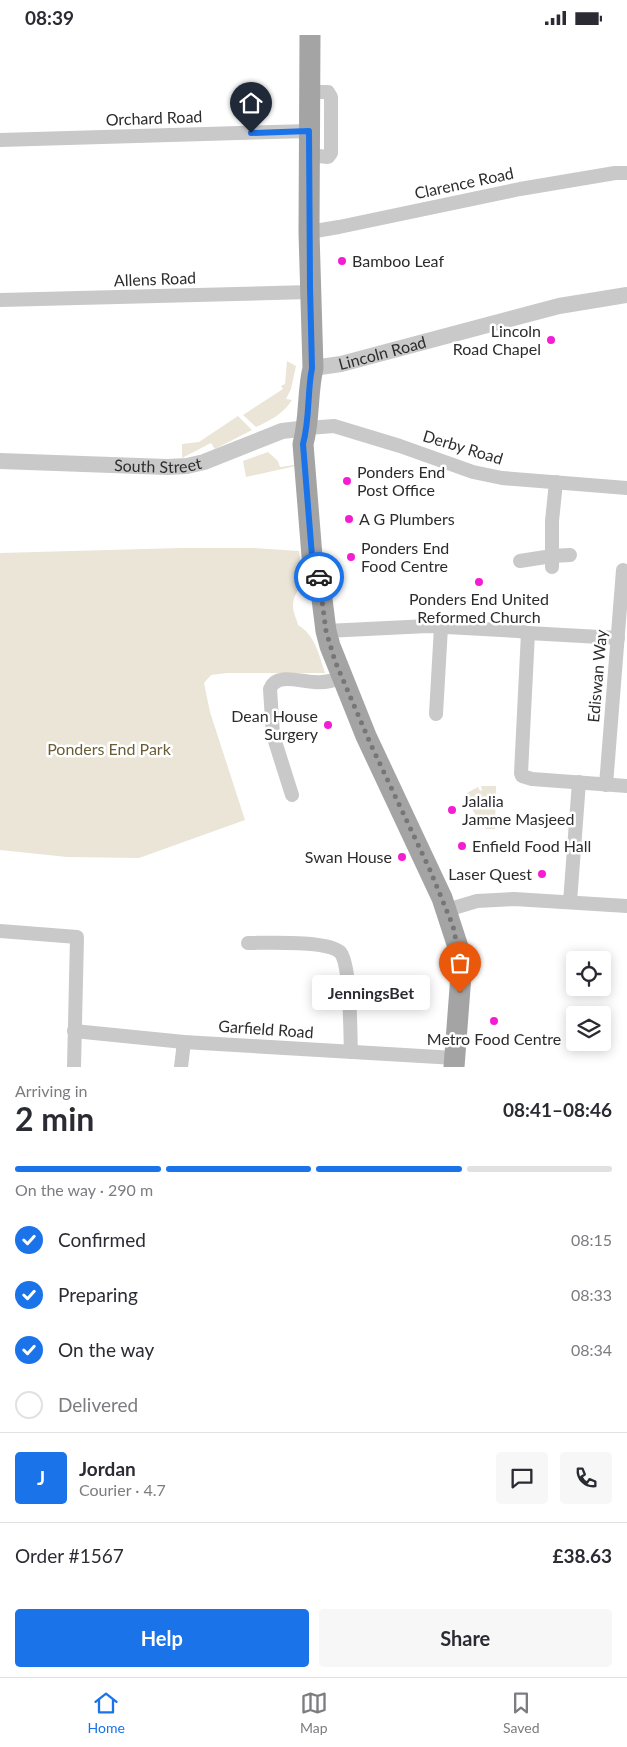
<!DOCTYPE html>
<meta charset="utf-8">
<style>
:root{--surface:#fff;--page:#f7f7f7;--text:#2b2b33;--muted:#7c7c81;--line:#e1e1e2;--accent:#1a73e8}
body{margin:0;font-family:Lato,sans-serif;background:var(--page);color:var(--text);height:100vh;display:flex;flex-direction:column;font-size:19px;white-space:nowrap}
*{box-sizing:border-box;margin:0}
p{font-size:16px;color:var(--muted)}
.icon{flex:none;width:28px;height:28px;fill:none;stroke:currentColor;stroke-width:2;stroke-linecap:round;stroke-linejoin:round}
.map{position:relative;height:1032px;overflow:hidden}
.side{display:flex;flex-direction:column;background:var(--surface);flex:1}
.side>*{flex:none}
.controls{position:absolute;left:566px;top:916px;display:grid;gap:10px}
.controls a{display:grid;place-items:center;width:45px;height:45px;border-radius:5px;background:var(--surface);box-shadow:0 2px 12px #0003;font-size:25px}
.pin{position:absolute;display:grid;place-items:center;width:42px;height:42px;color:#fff;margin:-51px -21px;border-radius:50% 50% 50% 0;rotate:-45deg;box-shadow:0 0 5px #0007}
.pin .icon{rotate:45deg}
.courier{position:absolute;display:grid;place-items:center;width:50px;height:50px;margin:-25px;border:4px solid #1a73e8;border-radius:50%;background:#fff;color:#222;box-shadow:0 1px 6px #0007}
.bubble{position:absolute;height:35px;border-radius:5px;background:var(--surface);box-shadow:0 2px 12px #0003;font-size:16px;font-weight:700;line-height:35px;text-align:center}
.head em{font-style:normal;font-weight:700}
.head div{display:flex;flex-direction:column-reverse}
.head{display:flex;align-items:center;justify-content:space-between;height:85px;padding:0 15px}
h1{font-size:32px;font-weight:700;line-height:38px}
.bar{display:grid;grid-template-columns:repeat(4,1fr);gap:8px 5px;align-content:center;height:60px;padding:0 15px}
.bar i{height:6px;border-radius:4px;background:var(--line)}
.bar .active{background:var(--accent)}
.bar p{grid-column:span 4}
.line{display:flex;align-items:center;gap:12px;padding:0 15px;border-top:1px solid var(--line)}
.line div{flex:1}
.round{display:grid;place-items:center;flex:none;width:52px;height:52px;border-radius:5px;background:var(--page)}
ol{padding:0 15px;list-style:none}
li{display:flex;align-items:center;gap:15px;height:55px}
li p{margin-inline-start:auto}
li .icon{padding:5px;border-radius:50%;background:var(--accent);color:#fff;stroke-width:4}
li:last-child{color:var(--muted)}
li i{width:28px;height:28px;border:2px solid var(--line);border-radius:50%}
.action{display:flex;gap:10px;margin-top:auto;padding:10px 15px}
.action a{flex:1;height:58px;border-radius:5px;background:var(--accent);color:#fff;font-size:20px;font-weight:700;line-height:58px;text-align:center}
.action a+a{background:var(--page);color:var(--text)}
.status{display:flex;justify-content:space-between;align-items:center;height:35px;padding:0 25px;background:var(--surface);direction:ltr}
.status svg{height:14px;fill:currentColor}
.dock{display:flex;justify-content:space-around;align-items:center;height:70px;border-top:1px solid var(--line);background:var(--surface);font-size:14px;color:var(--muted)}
.dock a{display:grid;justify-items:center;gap:2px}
.dock .active{color:var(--accent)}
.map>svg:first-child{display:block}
.green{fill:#ebe5d7}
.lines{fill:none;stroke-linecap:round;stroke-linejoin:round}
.minor{stroke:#c9c9c9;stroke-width:14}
.tertiary{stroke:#c9c9c9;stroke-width:16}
.primary{stroke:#a4a4a4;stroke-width:21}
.done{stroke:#767676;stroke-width:5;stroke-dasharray:0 9}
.route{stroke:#1a73e8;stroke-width:6}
.poi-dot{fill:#f41dd4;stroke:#fff;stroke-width:2}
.labels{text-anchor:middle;stroke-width:5;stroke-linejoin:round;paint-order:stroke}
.street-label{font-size:16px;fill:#2c2c2c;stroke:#fff}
.poi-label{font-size:16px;fill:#2c2c2c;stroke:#fff;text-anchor:start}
.park-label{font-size:16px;fill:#6a5d36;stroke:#fff}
</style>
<div class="status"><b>08:39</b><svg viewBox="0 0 49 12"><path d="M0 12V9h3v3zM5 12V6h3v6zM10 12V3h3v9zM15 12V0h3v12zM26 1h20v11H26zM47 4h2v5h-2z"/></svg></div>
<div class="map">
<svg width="627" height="1032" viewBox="0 0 627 1032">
<rect width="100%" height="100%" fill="#fff"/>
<g class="green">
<path d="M287,326L296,331L291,354L286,364L292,365C283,379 271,385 256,392L243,380L283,354L281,351L285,349Z"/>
<polygon points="238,381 252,395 215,414 211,408 182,423 182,409 199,407"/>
<polygon points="268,417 278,426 280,432 294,430 296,431 246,442 243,426"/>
<path d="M181,513H254L299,516C300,527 304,537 301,548C298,557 293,561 293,571C293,578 297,584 298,590C315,600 319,620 325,638H227L211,640L204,648L210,677L245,785L139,823L67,822L0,815V518Z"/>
<path d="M481,751H496L495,794H486C477,783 469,772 467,758L478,752L480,756L482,755Z"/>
</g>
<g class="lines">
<g class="minor">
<polyline points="309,57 328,57 331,62 331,118 328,122 309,120"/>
<polyline points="0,105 309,96"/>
<polyline points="309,197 339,192 520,154 615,138 627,138"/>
<polyline points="0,265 310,257"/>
<polyline points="308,393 334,391 400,411 473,437 502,443 627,453"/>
<polyline points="520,526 552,521 570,520"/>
<polyline points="552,532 552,486 556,447"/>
<polyline points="326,596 428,591 518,596 528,598 618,603"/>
<polyline points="528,598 521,738 522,741 532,744 627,751"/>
<polyline points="436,679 441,592"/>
<polyline points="606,750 623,535"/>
<path d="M292,760L273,700L270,654C276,637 301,647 314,647C324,648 333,646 342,642"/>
<polyline points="570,867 579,747"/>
<polyline points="447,875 477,866 514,864 627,871"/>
<polyline points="0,896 77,902 74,1032"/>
<path d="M248,908C267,908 327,905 340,917C351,929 350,998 351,1017"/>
<polyline points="74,996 184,1007 455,1023"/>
<polyline points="181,1032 184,1007"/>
</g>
<g class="tertiary">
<path id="s1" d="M313,333L341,329L559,271L627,260"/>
<path id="s2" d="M0,426L167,432L187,431L204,427L282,396L308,393"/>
</g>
<path class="primary" d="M310,0L309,197L313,333C307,358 310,384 303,409L312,521L313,527L318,532L326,596L330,611L366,701L442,863L458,912L461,940L454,1032"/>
</g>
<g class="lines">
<polyline class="done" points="319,542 326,596 335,626 371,710 430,835 453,891 460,925 460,958"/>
<path class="route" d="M251,98L309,96L310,252L312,333C307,358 310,384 303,409L312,521L313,526L318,532L319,542"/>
</g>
<g class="poi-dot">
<circle cx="342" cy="226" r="5"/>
<circle cx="551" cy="305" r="5"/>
<circle cx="347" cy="446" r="5"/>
<circle cx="349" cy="484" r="5"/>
<circle cx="351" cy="522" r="5"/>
<circle cx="479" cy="547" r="5"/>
<circle cx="328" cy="690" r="5"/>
<circle cx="452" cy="775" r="5"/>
<circle cx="462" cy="811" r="5"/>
<circle cx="402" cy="822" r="5"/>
<circle cx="542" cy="839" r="5"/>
<circle cx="494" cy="986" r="5"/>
</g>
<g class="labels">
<g class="street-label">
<text transform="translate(154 83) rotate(-2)" y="6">Orchard Road</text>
<text transform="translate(464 148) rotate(-12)" y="6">Clarence Road</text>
<text transform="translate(155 244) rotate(-2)" y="6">Allens Road</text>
<text dy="6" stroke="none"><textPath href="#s1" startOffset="71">Lincoln Road</textPath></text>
<text transform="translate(463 412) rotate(17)" y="6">Derby Road</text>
<text dy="6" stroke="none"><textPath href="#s2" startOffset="158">South Street</textPath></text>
<text transform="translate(597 641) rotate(-85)" y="6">Ediswan Way</text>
<text transform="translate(266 994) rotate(4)" y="6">Garfield Road</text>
</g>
<g class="poi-label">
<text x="352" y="232">Bamboo Leaf</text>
<text x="541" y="302" text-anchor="end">Lincoln<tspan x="541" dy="18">Road Chapel</tspan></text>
<text x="357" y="443">Ponders End<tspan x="357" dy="18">Post Office</tspan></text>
<text x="359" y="490">A G Plumbers</text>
<text x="361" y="519">Ponders End<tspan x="361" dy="18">Food Centre</tspan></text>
<text x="479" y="570" text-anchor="middle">Ponders End United<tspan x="479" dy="18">Reformed Church</tspan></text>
<text x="318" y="687" text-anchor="end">Dean House<tspan x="318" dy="18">Surgery</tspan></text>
<text x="462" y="772">Jalalia<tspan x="462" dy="18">Jamme Masjeed</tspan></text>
<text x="472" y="817">Enfield Food Hall</text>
<text x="392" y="828" text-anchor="end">Swan House</text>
<text x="532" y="845" text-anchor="end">Laser Quest</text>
<text x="494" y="1010" text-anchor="middle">Metro Food Centre</text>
</g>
<g class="park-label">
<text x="109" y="720">Ponders End Park</text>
</g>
</g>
</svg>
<div class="controls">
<a><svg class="icon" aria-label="locate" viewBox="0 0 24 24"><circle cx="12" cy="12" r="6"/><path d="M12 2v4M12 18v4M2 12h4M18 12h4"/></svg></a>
<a><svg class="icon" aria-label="layers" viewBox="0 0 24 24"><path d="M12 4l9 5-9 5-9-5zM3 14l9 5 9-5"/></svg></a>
</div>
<div class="pin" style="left:460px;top:958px;background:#ea580c"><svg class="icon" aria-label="bag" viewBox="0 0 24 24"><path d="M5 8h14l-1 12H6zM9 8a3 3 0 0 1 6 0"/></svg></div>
<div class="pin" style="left:251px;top:98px;background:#1f2937"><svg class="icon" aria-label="home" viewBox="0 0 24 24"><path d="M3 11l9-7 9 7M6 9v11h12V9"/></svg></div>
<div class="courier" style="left:319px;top:542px"><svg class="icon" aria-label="car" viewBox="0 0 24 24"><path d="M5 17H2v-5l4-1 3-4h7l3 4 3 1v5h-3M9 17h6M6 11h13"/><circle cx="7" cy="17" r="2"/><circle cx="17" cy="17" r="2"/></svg></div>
<div class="bubble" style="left:312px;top:940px;width:118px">JenningsBet</div>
</div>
<section class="side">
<div class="head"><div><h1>2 min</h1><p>Arriving in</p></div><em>08:41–08:46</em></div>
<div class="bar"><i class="active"></i><i class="active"></i><i class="active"></i><i></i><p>On the way · 290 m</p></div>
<ol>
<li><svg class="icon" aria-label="check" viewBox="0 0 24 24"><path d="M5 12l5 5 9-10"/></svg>Confirmed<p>08:15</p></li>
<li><svg class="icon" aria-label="check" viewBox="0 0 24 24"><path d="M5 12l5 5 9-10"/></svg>Preparing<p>08:33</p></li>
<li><svg class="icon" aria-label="check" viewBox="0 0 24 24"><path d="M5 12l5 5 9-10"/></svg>On the way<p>08:34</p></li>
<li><i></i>Delivered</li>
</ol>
<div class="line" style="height:90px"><b class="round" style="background:var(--accent);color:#fff">J</b><div><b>Jordan</b><p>Courier · 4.7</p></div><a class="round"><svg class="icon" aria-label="chat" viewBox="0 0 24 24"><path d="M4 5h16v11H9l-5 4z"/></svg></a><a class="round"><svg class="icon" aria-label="phone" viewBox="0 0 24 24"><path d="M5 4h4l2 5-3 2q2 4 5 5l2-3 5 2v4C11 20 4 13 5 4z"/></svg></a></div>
<div class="line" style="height:65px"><div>Order #1567</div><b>£38.63</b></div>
<div class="action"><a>Help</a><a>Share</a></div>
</section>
<nav class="dock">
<a class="active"><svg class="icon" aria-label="home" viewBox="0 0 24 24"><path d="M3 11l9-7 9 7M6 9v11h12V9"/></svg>Home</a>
<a><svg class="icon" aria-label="map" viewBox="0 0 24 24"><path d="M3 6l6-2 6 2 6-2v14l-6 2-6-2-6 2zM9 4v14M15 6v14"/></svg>Map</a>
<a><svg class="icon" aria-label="saved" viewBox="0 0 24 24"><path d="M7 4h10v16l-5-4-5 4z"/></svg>Saved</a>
</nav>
